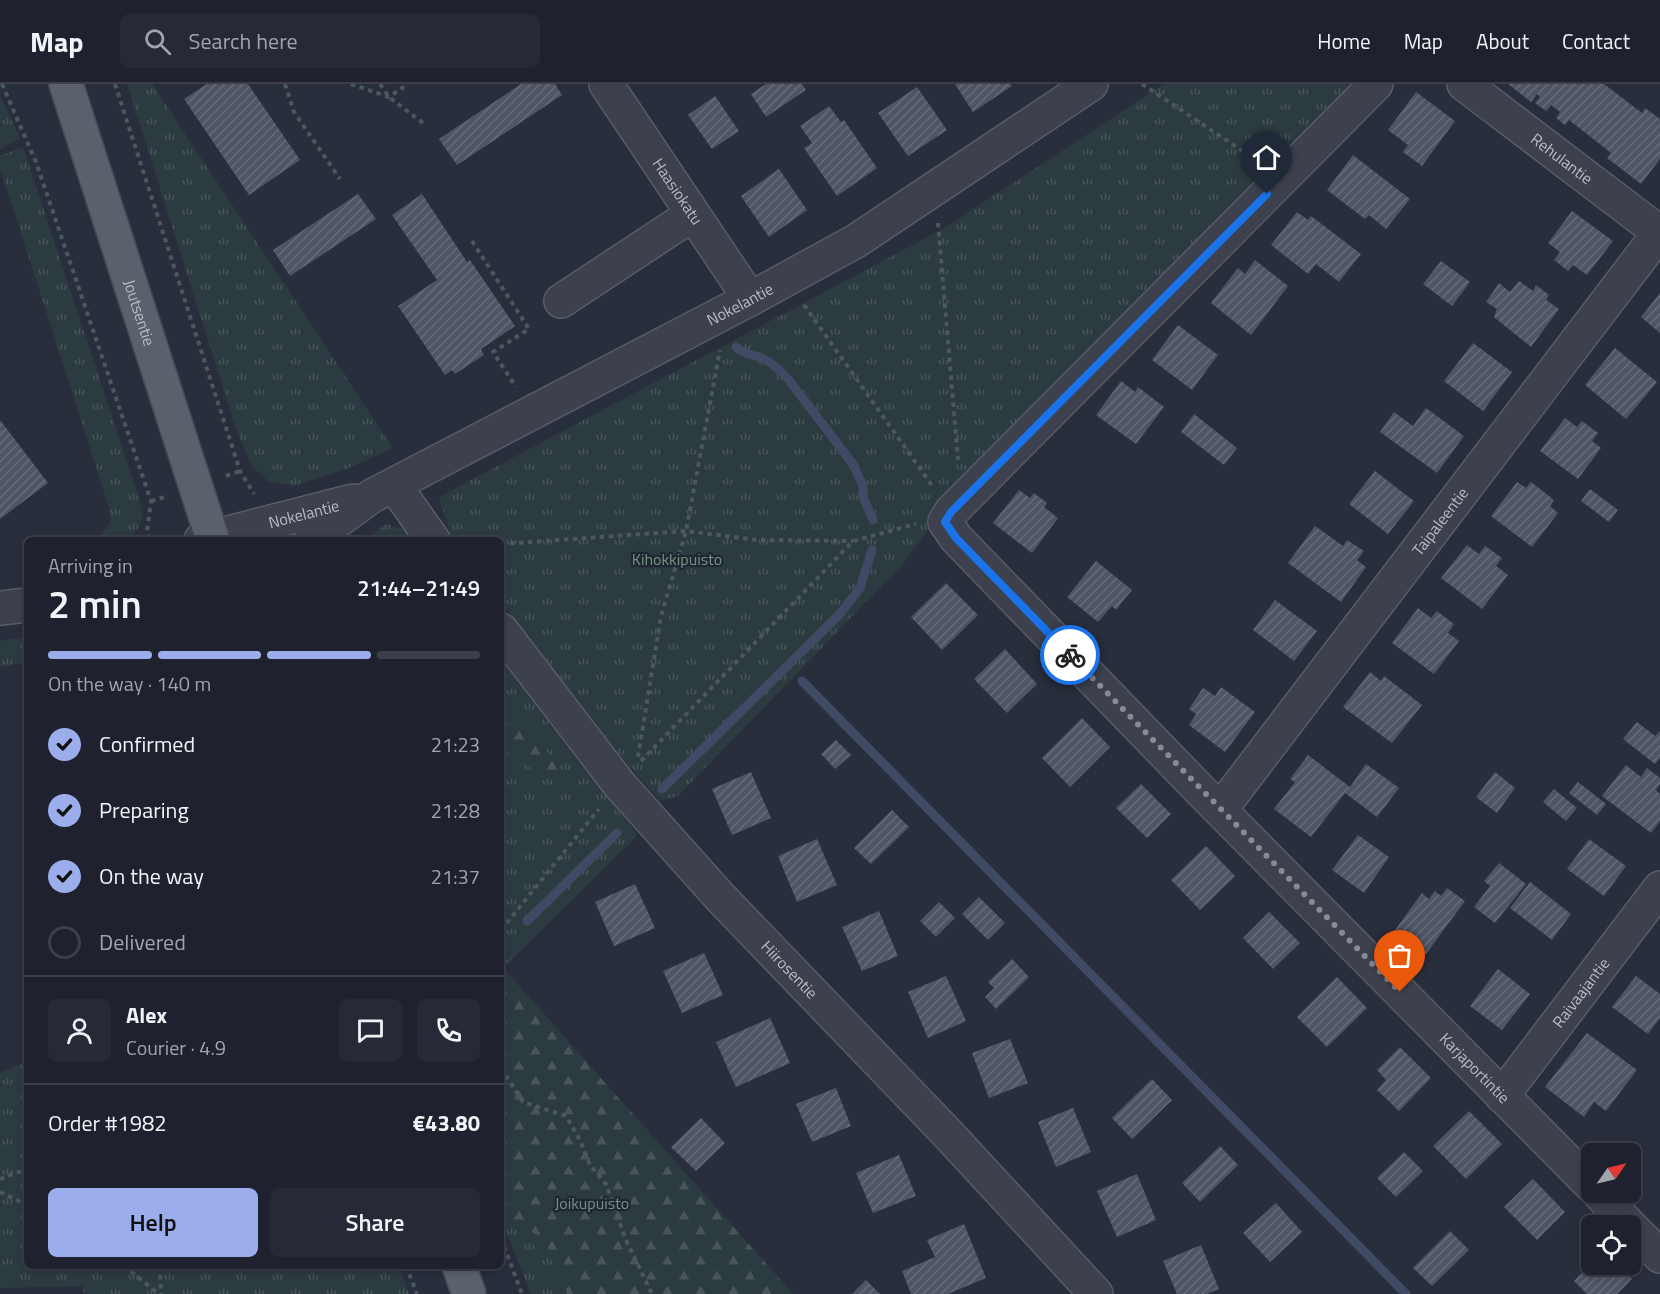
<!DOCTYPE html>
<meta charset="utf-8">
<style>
:root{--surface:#1f222e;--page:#272a36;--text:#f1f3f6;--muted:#a1a4aa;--line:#3c3f4a;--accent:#9badeb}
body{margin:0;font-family:"Titillium Web",sans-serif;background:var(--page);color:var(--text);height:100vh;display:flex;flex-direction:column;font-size:22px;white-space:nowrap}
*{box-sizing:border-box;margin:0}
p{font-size:20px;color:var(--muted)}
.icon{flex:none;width:33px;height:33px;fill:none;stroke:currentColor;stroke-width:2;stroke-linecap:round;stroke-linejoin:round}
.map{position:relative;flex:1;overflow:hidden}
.details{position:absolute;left:24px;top:453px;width:480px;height:732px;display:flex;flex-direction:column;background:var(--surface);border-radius:9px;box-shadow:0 3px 9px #0003,0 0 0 2px var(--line)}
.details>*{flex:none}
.needle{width:39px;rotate:56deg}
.controls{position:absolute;left:1581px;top:1059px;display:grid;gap:12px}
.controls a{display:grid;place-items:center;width:60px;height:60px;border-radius:9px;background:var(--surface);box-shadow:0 3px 9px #0003,0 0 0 2px var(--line);font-size:30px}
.pin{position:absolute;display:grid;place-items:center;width:51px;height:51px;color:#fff;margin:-62px -26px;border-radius:50% 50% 50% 0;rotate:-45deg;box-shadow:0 0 6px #0007}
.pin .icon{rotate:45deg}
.courier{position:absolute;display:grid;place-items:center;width:60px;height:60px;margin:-30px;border:4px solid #1a73e8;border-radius:50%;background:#fff;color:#222;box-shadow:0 2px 8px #0007}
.head em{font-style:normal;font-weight:600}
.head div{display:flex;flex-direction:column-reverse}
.head{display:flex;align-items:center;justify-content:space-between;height:102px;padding:0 24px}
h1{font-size:39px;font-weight:600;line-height:45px}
.bar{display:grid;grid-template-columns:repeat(4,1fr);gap:9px 6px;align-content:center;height:72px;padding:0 24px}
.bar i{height:8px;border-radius:4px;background:var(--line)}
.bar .current{background:var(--accent)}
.bar p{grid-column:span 4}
.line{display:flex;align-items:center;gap:15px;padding:0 24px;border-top:2px solid var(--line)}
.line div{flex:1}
.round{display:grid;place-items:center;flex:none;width:63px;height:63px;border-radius:9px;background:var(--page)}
ol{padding:0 24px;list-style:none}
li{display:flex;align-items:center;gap:18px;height:66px}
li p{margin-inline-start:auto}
li .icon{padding:6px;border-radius:50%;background:var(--accent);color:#111;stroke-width:4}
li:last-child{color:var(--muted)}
li i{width:33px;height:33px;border:3px solid var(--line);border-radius:50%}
.action{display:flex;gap:12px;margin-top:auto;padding:12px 24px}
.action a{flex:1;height:69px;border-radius:9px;background:var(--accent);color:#111;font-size:24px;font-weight:600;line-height:69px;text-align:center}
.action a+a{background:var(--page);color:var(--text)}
header{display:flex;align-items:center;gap:36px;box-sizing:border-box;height:84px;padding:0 30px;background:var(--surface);border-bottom:2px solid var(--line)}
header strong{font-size:28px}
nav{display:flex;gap:33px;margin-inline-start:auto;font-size:21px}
.search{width:420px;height:54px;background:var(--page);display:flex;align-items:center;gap:15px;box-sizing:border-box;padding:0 21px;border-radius:9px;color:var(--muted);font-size:22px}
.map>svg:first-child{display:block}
.grass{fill:url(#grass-tufts)}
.forest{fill:url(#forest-firs)}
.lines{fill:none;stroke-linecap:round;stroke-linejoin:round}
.stream{stroke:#414a64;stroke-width:9}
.building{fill:url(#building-hatch)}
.minor-casing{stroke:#575c68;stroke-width:36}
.major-casing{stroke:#464a57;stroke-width:36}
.path{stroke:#4b585d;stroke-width:4;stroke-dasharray:4.5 4.5;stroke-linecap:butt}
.minor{stroke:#3c414d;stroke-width:33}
.major{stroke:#5b606d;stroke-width:33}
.done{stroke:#878a97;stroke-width:6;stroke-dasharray:0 10.8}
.route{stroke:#1a73e8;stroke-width:8}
.labels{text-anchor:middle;stroke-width:4.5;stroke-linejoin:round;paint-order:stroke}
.street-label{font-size:16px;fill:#b9bcc8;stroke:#212633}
.park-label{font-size:16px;fill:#739680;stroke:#212633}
</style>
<header>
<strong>Map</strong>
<div class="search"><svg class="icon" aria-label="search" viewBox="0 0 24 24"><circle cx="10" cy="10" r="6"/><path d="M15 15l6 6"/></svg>Search here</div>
<nav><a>Home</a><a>Map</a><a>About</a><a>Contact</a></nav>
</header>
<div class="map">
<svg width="1660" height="1210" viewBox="0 0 1660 1210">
<defs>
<pattern id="grass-tufts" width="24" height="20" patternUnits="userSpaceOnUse" patternTransform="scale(1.5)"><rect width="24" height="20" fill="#2c3b3f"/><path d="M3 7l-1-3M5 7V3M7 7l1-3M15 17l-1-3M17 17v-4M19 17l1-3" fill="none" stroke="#485559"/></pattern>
<pattern id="forest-firs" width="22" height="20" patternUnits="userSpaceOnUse" patternTransform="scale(1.5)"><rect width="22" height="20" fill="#2c3b3f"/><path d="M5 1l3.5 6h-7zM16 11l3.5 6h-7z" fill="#485559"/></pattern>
<pattern id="building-hatch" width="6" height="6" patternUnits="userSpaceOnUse" patternTransform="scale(1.5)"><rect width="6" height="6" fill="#4f5565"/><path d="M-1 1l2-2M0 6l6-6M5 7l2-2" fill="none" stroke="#666c7a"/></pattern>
</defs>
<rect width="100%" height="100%" fill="#292e3d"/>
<g class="grass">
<polygon points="127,0 152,0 393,364 347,385 294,402 268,397 252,382 237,348"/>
<polygon points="1164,0 1357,0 975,382 902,481 678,712 660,717 622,674 501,518 501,456 452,456 439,413 941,146"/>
<polygon points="0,11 20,54 0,65"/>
<path d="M23,63L141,420C145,439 139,444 126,456H96L110,440L109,423L0,84V72Z"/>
<polygon points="387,440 405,446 412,456 363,456"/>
<polygon points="27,553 27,578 0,583 0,557"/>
<polygon points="501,575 568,665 638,751 503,884 793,1210 531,1210 501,1134"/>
<polygon points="27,977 27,1182 399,1182 409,1210 84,1210 82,1202 0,1204 0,989"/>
</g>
<g class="forest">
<polygon points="501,606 560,685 548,695 501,664"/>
<polygon points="502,883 793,1210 567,1210 565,1203 544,1154 501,1134"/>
</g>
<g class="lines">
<g class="stream">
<path d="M736,263C745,271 752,270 762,274C773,279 780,286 788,295L853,380L863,402V413L873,436"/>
<polyline points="802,597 1406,1210"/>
<polyline points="662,705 839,531 860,504 872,466"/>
<polyline points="527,837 617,749"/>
</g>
</g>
<g class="building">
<polygon points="207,0 248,0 300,76 249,111 184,15"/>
<polygon points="521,0 555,0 562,11 457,81 439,55"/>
<polygon points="766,0 802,0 806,6 766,33 751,10"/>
<polygon points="955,0 1010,0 1012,2 973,28"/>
<polygon points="1508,0 1604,0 1642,29 1645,24 1660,35 1660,75 1641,100 1607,74 1611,69 1569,36 1565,41 1556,34 1560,28 1551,21 1546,27 1535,19 1540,13 1537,10 1531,18"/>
<polygon points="917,3 947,46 908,72 878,29"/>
<polygon points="1416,8 1455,37 1422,82 1403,68 1408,61 1388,46"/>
<polygon points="715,12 739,47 712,65 688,31"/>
<polygon points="829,22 841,38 844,36 877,84 837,112 804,64 812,59 800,42"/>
<polygon points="1353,71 1410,115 1386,145 1369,131 1365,135 1327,106"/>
<polygon points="779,85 807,126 769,153 741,112"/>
<polygon points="358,110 376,135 290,192 273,166"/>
<polygon points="422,110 467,178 470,176 515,242 481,265 484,271 455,290 452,286 445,291 398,222 437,196 392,131"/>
<polygon points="1572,127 1613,157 1587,191 1573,181 1568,187 1554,176 1560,168 1548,159"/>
<polygon points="1297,128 1308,136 1311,132 1361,170 1339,198 1316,180 1308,190 1271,161"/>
<polygon points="1255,176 1288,202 1251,251 1211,219 1238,184 1245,190"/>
<polygon points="1441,177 1470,198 1452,222 1423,200"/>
<polygon points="1519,197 1533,207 1536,201 1549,211 1546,216 1559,225 1531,263 1494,233 1497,225 1486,218 1499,199 1510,208"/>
<polygon points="1660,209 1660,249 1641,233"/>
<polygon points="1178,241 1218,271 1192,306 1152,276"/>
<polygon points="1473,259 1512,288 1483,327 1444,297"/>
<polygon points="1615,264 1657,298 1626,335 1585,301"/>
<polygon points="1121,297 1135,308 1138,303 1164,323 1136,360 1096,331"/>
<polygon points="1426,324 1464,352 1437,389 1380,348 1394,328 1413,342"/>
<polygon points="1194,330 1237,364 1224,381 1181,348"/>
<polygon points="1565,334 1577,343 1582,337 1598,349 1592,357 1601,364 1578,395 1540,367"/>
<polygon points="0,336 48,399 0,435"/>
<polygon points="1375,387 1414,417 1388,450 1349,420"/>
<polygon points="1517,398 1526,404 1531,398 1554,416 1550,422 1558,429 1532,463 1491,432"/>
<polygon points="1590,405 1618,426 1609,438 1581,417"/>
<polygon points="1019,406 1030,414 1034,409 1047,419 1044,423 1058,434 1032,469 993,439"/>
<polygon points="1315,442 1343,462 1347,456 1364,467 1357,476 1366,483 1341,518 1288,479"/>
<polygon points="1467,461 1479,470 1485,462 1502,474 1496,482 1508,491 1482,525 1441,494"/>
<polygon points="1096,477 1132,506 1116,526 1112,522 1098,538 1067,513"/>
<polygon points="946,499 978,531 942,566 911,533"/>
<polygon points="1275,516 1317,547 1294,577 1253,546"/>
<polygon points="1418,524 1431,534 1437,527 1454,540 1448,549 1459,557 1434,590 1392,559"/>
<polygon points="1005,565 1037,600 1007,629 974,595"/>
<polygon points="1370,588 1381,597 1384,592 1422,621 1392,659 1343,623"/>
<polygon points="1221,603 1255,628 1225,668 1189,641 1196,630 1189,625 1203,604 1215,612"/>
<polygon points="1082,634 1110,663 1070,703 1042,674"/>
<polygon points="1637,638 1655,652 1660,647 1660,674 1655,680 1623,655"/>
<polygon points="836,656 851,671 835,685 821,670"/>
<polygon points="1308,671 1350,703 1366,680 1399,704 1377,733 1345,709 1311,753 1274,725 1295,698 1290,695"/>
<polygon points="1626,681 1641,693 1647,684 1660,694 1660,700 1656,706 1660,710 1660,737 1651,749 1602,712"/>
<polygon points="751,688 771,734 732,751 712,705"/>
<polygon points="1495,688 1515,704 1497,729 1476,713"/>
<polygon points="1578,698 1606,720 1597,731 1569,709"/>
<polygon points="1141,700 1171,730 1147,754 1116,724"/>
<polygon points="1554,705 1577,724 1566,737 1543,718"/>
<polygon points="892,726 909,743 871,780 854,764"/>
<polygon points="1358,751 1389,773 1364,809 1332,786"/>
<polygon points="817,755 837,801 797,818 778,772"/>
<polygon points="1589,755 1626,782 1604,812 1567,785"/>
<polygon points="1206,762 1235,792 1200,826 1171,796"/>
<polygon points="1499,779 1526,800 1495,839 1474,823 1490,802 1484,797"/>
<polygon points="1530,798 1571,830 1552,856 1510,824"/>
<polygon points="635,800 655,844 614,862 595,818"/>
<polygon points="1447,804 1465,817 1426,870 1395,846 1422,809 1429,815 1435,807 1441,812"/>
<polygon points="979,813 1005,839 988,856 962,830"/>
<polygon points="939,818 955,834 936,853 920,837"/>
<polygon points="879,827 898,872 862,887 842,843"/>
<polygon points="1269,828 1300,859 1273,885 1243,854"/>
<polygon points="704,869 723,911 682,929 663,887"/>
<polygon points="1012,875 1029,893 996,925 985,913 994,904 988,898"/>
<polygon points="1498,885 1530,910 1502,946 1470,922"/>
<polygon points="946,892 966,937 928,954 908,908"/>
<polygon points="1636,892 1660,910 1660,934 1648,950 1612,923"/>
<polygon points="1337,893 1367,924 1327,963 1297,933"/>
<polygon points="770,934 790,979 736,1003 716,958"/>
<polygon points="1587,949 1637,986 1606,1027 1594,1018 1584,1033 1545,1003"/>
<polygon points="1010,955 1028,999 989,1014 972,969"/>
<polygon points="1400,963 1431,994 1399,1027 1377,1006 1386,996 1377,986"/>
<polygon points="1152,995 1172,1016 1132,1055 1112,1034"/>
<polygon points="836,1004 851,1042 812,1058 796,1020"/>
<polygon points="1073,1024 1091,1068 1056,1083 1038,1038"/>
<polygon points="1469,1027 1502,1060 1466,1095 1433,1062"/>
<polygon points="701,1034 725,1059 696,1087 671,1063"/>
<polygon points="1220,1062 1238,1081 1200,1118 1182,1099"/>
<polygon points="1404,1068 1423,1087 1396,1113 1377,1094"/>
<polygon points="899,1071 916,1112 873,1129 856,1089"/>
<polygon points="1137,1090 1156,1136 1117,1153 1097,1107"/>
<polygon points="1533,1095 1565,1128 1537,1156 1504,1123"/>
<polygon points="1276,1119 1302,1148 1270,1178 1243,1149"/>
<polygon points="964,1140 986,1194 948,1210 911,1210 902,1187 935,1173 927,1156"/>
<polygon points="1450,1147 1469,1166 1432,1202 1413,1184"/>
<polygon points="1201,1161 1219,1205 1207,1210 1177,1210 1163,1177"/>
<polygon points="1591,1180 1618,1180 1632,1195 1617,1210 1587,1210 1574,1197"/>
<polygon points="866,1196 880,1210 852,1210"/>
</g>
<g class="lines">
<g class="minor-casing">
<g id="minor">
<path id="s1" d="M606,0L750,215"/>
<path id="s2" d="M1376,0L951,428L945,438L956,454L1203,709L1592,1102"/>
<path id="s3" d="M1464,0L1660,149"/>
<polyline points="561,217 693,130"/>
<polyline points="394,401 433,456"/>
<path id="s4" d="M201,456L353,417"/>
<path id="s5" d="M311,456L372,412L750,215L856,157L1091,0"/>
<polyline points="0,524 27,521"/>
<path id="s6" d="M501,546L619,700L720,813L947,1049L1096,1210"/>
<path id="s7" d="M1220,726L1660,148"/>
<path id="s8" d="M1502,1012L1660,804"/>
<polyline points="1598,1108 1630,1142"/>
<polyline points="1630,1142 1660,1172"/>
</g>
</g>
<g class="major-casing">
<g id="major">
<path id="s9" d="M66,0L213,456"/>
<polyline points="459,1182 469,1210"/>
</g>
</g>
<g class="path">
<polyline points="2,0 36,78 151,417 147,448 150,456"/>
<polyline points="115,0 240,387 254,410"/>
<polyline points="285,0 294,28 340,95"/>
<polyline points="351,0 389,13 408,0"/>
<polyline points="380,0 389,13 423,39"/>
<polyline points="1142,0 1256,76"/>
<polyline points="938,139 958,376"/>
<polyline points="472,157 529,245 493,268 516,303"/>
<polyline points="804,221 933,403"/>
<polyline points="226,392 240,387"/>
<polyline points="151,417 168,412"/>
<polyline points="501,460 686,447 758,456 853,457"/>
<polyline points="638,673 661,532 686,447 720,266"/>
<polyline points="641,677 853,457 916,440"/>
<polyline points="501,846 599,725"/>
<polyline points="501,984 523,1018 566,1032 580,1056 590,1081 606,1100 625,1154 652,1210"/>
<polyline points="0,1095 27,1085"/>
<polyline points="0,1108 27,1121"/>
<polyline points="501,1154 522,1210"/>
<polyline points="124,1182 159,1210"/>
<polyline points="160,1182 161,1210"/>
<polyline points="406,1182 417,1210"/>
</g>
<use href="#minor" class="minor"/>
<use href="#major" class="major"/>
</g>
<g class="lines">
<polyline class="done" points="1070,571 1400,908"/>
<polyline class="route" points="1070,571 956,454 945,438 951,428 1267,110"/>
</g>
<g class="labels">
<g class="street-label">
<text dy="6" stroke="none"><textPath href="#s3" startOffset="123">Rehulantie</textPath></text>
<text dy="6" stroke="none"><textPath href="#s1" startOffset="129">Haasiokatu</textPath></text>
<text dy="6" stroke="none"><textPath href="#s5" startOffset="490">Nokelantie</textPath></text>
<text dy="6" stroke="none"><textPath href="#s9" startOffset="240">Joutsentie</textPath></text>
<text dy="6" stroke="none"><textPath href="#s4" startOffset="106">Nokelantie</textPath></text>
<text dy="6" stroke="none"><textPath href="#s7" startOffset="363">Taipaleentie</textPath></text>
<text dy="6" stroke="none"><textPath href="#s6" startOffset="446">Hiirosentie</textPath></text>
<text dy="6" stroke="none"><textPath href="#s8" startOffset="130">Raivaajantie</textPath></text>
<text dy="6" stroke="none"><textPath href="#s2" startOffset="1376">Karjaportintie</textPath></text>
</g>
<g class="park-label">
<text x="677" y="481">Kihokkipuisto</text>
<text x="592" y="1125">Joikupuisto</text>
</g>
</g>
</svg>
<div class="controls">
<a><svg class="needle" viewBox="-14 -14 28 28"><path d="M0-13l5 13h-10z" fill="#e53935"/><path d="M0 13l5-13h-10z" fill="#a1a4aa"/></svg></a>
<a><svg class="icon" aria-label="locate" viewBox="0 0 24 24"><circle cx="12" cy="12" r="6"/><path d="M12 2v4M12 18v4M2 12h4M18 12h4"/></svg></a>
</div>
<div class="pin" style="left:1400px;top:908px;background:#ea580c"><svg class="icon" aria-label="bag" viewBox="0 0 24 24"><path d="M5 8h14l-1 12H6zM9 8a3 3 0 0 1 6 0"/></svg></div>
<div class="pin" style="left:1267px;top:110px;background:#1f2937"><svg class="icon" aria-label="home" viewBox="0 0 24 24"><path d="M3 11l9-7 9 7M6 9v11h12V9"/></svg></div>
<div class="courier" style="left:1070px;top:571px"><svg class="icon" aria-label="bike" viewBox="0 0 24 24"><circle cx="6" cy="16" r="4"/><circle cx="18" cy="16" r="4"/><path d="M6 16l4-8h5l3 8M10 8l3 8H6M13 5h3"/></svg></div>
<section class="details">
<div class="head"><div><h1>2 min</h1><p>Arriving in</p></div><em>21:44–21:49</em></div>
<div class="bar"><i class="current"></i><i class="current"></i><i class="current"></i><i></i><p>On the way · 140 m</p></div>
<ol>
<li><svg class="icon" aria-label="check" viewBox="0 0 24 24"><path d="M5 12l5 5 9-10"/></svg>Confirmed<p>21:23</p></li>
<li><svg class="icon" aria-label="check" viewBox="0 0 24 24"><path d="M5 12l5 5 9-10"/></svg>Preparing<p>21:28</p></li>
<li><svg class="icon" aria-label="check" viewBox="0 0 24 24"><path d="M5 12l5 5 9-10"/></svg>On the way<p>21:37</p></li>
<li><i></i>Delivered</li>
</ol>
<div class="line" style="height:108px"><a class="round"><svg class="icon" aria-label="person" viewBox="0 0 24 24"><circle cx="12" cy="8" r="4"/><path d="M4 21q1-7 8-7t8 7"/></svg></a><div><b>Alex</b><p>Courier · 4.9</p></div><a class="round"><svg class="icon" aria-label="chat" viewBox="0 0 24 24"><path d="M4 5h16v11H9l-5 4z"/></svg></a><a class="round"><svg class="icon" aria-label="phone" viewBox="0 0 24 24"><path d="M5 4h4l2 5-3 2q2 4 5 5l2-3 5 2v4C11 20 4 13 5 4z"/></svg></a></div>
<div class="line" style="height:78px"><div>Order #1982</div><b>€43.80</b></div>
<div class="action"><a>Help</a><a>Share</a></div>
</section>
</div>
